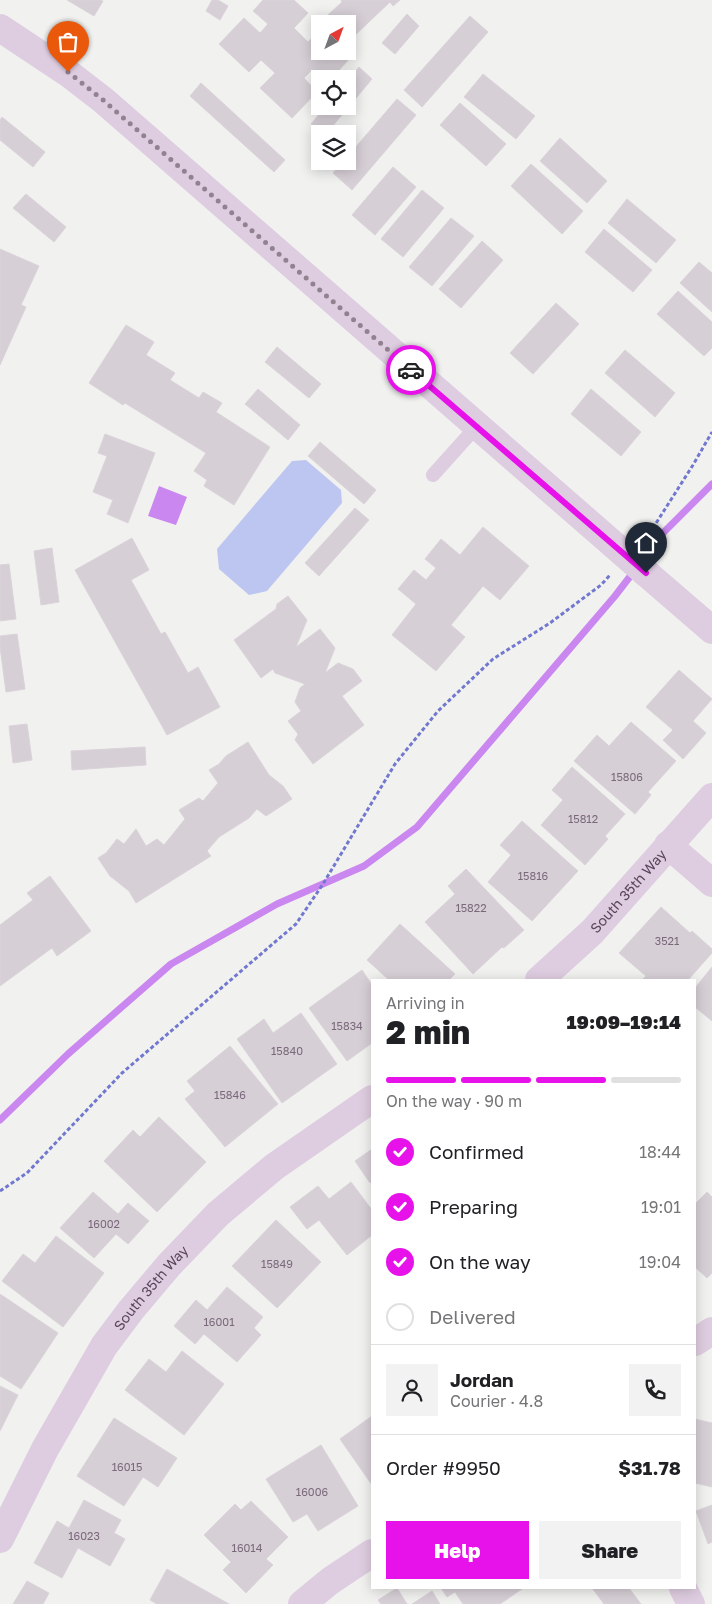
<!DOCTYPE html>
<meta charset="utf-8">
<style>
:root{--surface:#fff;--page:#f2f2f2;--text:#202124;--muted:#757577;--line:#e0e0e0;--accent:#e712e9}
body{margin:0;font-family:"Golos Text",sans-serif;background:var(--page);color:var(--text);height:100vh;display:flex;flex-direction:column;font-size:19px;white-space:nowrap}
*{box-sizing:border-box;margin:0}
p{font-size:16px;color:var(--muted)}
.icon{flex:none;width:28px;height:28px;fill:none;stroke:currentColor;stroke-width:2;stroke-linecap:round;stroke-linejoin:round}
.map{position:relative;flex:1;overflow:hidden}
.sheet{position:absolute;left:371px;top:979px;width:325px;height:610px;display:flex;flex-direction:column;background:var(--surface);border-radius:0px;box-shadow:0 2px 12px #0003}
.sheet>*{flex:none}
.needle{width:32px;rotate:41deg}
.tools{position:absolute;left:311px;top:15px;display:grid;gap:10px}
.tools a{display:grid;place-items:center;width:45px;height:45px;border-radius:0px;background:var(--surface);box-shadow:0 2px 12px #0003;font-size:25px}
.pin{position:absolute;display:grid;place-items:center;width:42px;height:42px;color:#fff;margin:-51px -21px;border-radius:50% 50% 50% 0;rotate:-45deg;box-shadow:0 0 5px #0007}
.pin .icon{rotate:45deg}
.courier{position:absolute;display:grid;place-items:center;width:50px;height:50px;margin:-25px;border:4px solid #e712e9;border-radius:50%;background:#fff;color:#222;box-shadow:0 1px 6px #0007}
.head em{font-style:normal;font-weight:800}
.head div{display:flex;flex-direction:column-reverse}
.head{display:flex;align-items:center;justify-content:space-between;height:85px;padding:0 15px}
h1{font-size:32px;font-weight:800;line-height:38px}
.bar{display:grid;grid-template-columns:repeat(4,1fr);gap:8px 5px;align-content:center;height:60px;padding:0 15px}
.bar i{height:6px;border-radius:4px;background:var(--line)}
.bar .on{background:var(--accent)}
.bar p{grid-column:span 4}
.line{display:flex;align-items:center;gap:12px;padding:0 15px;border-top:1px solid var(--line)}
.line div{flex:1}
.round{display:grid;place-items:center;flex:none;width:52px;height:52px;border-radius:0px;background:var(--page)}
ol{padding:0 15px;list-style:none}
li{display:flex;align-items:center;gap:15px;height:55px}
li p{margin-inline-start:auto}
li .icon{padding:5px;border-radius:50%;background:var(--accent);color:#fff;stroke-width:4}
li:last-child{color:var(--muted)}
li i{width:28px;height:28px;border:2px solid var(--line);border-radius:50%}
.button{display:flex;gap:10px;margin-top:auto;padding:10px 15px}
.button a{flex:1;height:58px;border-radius:0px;background:var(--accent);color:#fff;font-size:20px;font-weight:800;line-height:58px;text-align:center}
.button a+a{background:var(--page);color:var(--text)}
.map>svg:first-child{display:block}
.green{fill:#bcc6f1}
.water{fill:#ca87ef}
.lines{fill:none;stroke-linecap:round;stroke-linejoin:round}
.stream{stroke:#ca87ef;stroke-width:7}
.building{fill:#d6cfd6;stroke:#dbd3da}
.path{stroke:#7278d0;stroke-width:3;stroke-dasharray:4 2.5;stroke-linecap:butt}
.service{stroke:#decde0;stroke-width:14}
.minor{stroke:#decde0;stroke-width:28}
.tertiary{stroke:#decde0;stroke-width:28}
.tertiary-bridge{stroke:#decde0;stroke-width:28}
.done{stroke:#908290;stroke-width:5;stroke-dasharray:0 9}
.route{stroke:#e712e9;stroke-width:6}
.labels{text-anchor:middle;stroke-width:4;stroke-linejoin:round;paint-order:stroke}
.number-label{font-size:11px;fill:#7a687b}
.street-label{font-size:14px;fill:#5b465d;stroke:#fff}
</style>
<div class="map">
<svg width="712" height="1604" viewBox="0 0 712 1604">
<rect width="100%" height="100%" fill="#f1f2ef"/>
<polygon class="green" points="306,460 341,490 342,503 267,591 249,595 219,569 217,549 292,461"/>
<polygon class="water" points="159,486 187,497 176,525 148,516"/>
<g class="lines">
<g class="stream">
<polyline points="641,561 658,538 712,484"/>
<polyline points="0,1120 68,1054 171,964 277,904 364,866 417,827 615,596 635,570"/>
</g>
</g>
<g class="building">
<polygon points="67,0 101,0 103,1 94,16"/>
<polygon points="212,0 218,0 228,6 220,20 206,11"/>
<polygon points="263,0 294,0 308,13 294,28 308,42 320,29 320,51 345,51 351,57 331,79 322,79 312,70 304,78 317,92 292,118 260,88 275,73 261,60 249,72 219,44 244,18 260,33 268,24 253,11"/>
<polygon points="341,0 400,0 393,6 390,2 351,39 348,36 348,24 336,24 328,15 342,2"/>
<polygon points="407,14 419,26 395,54 382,43"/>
<polygon points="470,16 488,32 422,107 404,90"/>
<polygon points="359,67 372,79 326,134 323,134 311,124 326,106 348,106 348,80"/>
<polygon points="483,74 535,116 516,139 464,97"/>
<polygon points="201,83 285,160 274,172 190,96"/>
<polygon points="397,99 416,115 352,190 333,173 343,161 348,161 348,156"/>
<polygon points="460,103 506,144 486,166 440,125"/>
<polygon points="2,117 45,152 33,167 0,140 0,120"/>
<polygon points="560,138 607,181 587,203 540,161"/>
<polygon points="531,164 583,211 562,234 511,186"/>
<polygon points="393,167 416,187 375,235 352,215"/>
<polygon points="422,190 444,208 403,257 381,239"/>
<polygon points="26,194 66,227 54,242 13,208"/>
<polygon points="627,199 676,240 656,263 608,223"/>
<polygon points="451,218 474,236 432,286 409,267"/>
<polygon points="604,229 652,270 633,292 585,252"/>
<polygon points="482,241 503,260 461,308 439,289"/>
<polygon points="0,249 39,266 21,305 26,307 0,365"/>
<polygon points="699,262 712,273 712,312 680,283"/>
<polygon points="678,291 712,322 712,348 704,356 657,314"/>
<polygon points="556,303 579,324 533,374 510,353"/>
<polygon points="126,325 154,342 146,355 175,373 170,380 199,398 203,392 222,403 216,412 270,447 234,505 204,486 207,480 194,471 206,453 125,403 123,405 89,383"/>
<polygon points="277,347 321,384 309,398 265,362"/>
<polygon points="625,350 675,393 655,417 605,373"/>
<polygon points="258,389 300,425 288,440 245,404"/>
<polygon points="591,389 641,432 621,456 571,414"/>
<polygon points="105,434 155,453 128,523 107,514 113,500 93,492 107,456 98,453"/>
<polygon points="320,442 376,490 364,504 308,456"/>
<polygon points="355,508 369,520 319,576 305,563"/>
<polygon points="483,527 529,566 500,600 483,586 451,625 465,637 436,671 392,635 416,604 398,589 414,570 426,580 436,568 425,559 441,539 460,555"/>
<polygon points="132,538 149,570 131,580 161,634 165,632 188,673 198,667 220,707 167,735 75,570"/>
<polygon points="52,548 59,602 41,605 34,551"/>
<polygon points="9,564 16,619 0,621 0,565"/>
<polygon points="288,596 307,620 296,647 320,629 335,648 325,673 338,663 353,669 362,681 342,696 364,725 313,764 295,740 298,734 288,721 301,711 295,702 300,688 305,684 275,673 273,669 261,678 234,640 276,609 277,604"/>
<polygon points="17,634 25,689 6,692 0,647 0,636"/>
<polygon points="679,670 712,699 693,721 706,733 683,759 663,740 673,730 646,707"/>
<polygon points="631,722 676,761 648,792 651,795 635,814 574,761 597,735 609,746"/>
<polygon points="27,724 32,760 13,763 9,726"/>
<polygon points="248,742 269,775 283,786 292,799 266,816 257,809 249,818 219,837 207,851 211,856 136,903 129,891 110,876 98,858 106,853 117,839 124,844 136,829 146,846 157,839 164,845 185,819 179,810 199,798 203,801 218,783 209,770 219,764 226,756"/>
<polygon points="145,747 146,765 72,770 71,751"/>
<polygon points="572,767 625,814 605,836 608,839 585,865 541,825 563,800 552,790"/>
<polygon points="522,821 578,871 532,921 488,882 511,855 500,845"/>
<polygon points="466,869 524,930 504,948 502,947 473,974 425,922 455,894 448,886"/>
<polygon points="50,876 91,931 57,956 52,948 0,986 0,925 33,900 27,893"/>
<polygon points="661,907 690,933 692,931 712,949 712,953 688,980 642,980 646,976 619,953"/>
<polygon points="400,924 455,974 449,980 389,980 367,960"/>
<polygon points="712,967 712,1021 695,1007 695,988"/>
<polygon points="362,970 372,985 372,1043 347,1061 309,1008"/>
<polygon points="301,1013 337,1064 282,1103 237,1039 264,1019 273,1033"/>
<polygon points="230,1046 278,1104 225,1147 185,1099 195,1091 187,1081"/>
<polygon points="159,1117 206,1162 157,1212 104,1161 133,1130 140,1137"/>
<polygon points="372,1149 372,1181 370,1183 355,1161"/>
<polygon points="351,1182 372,1210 372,1235 347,1255 319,1220 307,1229 290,1207 318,1186 329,1199"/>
<polygon points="93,1192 118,1214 128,1203 149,1221 128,1244 116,1234 94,1258 60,1228"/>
<polygon points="707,1192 712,1197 712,1273 707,1278 695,1267 695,1204"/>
<polygon points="276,1220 321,1262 277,1308 232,1266"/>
<polygon points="56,1236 104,1273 63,1327 2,1281 23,1254 35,1263"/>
<polygon points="227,1287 263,1317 254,1328 261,1335 237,1362 204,1334 195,1344 174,1326 196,1300 207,1310"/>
<polygon points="0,1294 58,1333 21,1389 0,1376"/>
<polygon points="182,1351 224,1384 184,1435 125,1390 149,1359 166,1372"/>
<polygon points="0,1386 18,1395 0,1431"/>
<polygon points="372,1416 372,1485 340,1439"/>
<polygon points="114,1418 177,1458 158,1487 143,1477 124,1506 77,1476"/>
<polygon points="695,1419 712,1423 712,1487 695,1483"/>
<polygon points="321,1445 358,1506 318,1531 307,1514 293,1522 266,1479"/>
<polygon points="84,1500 121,1520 114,1533 125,1539 110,1566 78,1548 62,1578 34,1563 57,1521 69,1528"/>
<polygon points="251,1501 288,1537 266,1559 273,1565 246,1593 223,1570 231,1562 204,1535 235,1504 241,1510"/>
<polygon points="712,1505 712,1542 708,1544 696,1511"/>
<polygon points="167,1569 229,1604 157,1604 150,1600"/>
<polygon points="27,1581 49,1593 43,1604 13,1604"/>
<polygon points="397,1588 407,1604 381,1604 378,1600"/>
<polygon points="441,1588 521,1588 522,1589 500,1604 463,1604 455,1592 447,1597"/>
<polygon points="592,1588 629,1588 641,1604 604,1604"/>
<polygon points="432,1591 440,1604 412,1604"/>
</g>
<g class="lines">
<g class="path">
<polyline points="644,538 653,528 693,465 712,432"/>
<polyline points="0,1191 27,1173 122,1073 296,924 323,884 395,764 438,711 493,659 550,623 601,585 611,574"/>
</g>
<polyline class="service" points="433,475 477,426"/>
<g class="minor">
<polyline points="668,845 712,883"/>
<path id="s1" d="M539,980L592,932L712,797"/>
<polyline points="695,1342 712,1331"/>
<path id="s2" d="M0,1539L45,1449L104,1346L131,1310L169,1265L218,1214L274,1167L372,1099"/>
<polyline points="683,1588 691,1604"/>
<polyline points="302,1604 330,1581 372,1553"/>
</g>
<g class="tertiary">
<polyline points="0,28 68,73 103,100 614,545"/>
<polyline points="646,573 712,630"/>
</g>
<polyline class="tertiary-bridge" points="614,545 646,573"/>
</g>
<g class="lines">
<polyline class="done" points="68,72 103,100 411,370"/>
<polyline class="route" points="411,370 646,573"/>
</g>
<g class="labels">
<g class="number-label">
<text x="627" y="781">15806</text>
<text x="583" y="823">15812</text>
<text x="533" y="880">15816</text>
<text x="471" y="912">15822</text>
<text x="667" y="945">3521</text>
<text x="347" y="1030">15834</text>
<text x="287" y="1055">15840</text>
<text x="230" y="1099">15846</text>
<text x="104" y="1228">16002</text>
<text x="277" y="1268">15849</text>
<text x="219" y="1326">16001</text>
<text x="127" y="1471">16015</text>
<text x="312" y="1496">16006</text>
<text x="84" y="1540">16023</text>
<text x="247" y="1552">16014</text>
</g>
<g class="street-label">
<text dy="5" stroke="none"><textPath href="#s1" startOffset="126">South 35th Way</textPath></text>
<text dy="5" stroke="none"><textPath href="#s2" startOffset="294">South 35th Way</textPath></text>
</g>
</g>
</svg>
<div class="tools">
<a><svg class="needle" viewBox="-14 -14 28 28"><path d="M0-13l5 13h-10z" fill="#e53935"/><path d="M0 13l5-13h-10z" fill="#757577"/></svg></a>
<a><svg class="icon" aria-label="locate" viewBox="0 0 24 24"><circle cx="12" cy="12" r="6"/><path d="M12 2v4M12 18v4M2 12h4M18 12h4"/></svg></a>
<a><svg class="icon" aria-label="layers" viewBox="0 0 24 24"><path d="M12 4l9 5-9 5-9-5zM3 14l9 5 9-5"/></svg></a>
</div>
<div class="pin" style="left:68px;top:72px;background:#ea580c"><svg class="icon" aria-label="bag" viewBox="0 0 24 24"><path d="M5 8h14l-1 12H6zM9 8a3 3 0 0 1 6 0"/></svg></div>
<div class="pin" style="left:646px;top:573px;background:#1f2937"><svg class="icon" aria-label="home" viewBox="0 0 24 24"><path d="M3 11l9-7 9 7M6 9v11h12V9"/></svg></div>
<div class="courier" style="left:411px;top:370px"><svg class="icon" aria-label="car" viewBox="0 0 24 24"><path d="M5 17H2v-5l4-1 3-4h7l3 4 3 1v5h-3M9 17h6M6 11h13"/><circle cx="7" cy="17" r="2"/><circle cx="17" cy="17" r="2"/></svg></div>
<section class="sheet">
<div class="head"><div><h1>2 min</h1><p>Arriving in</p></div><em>19:09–19:14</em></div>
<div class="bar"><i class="on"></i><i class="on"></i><i class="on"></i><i></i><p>On the way · 90 m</p></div>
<ol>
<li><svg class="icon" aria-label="check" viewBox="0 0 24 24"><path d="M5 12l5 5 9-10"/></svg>Confirmed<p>18:44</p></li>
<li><svg class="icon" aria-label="check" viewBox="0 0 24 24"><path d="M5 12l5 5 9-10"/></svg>Preparing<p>19:01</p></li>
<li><svg class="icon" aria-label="check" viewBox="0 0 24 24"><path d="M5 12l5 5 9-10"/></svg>On the way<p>19:04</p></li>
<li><i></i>Delivered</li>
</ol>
<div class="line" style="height:90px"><a class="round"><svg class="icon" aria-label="person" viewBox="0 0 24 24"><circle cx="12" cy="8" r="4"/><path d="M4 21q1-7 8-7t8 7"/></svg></a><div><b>Jordan</b><p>Courier · 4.8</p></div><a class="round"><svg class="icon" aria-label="phone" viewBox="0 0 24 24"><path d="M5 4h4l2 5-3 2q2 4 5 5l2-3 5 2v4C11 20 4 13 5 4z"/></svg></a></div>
<div class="line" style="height:65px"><div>Order #9950</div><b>$31.78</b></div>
<div class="button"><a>Help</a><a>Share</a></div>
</section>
</div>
